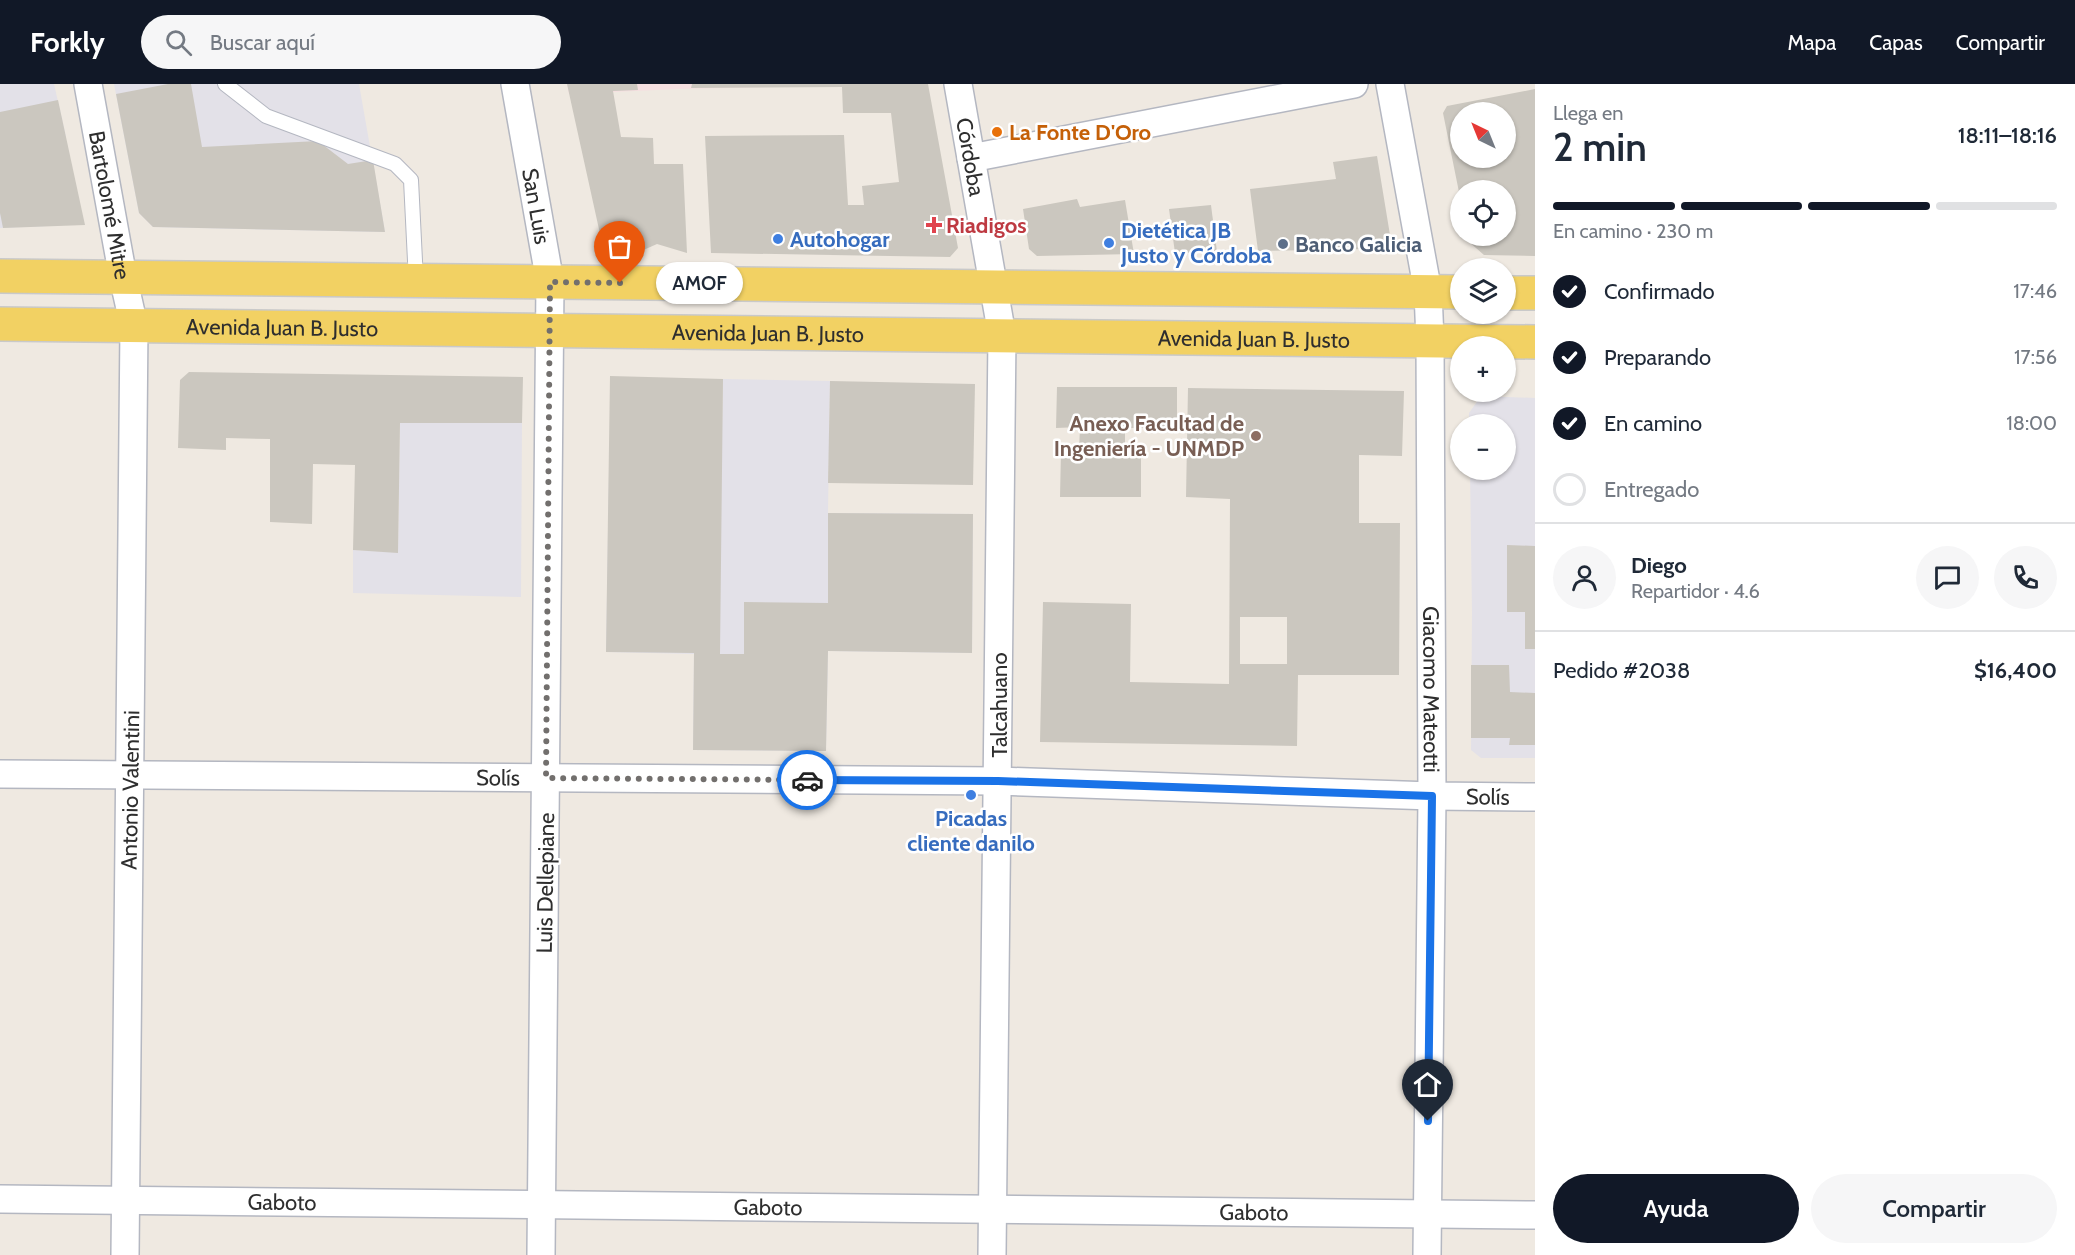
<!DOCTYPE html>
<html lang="es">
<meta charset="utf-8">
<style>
:root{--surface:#fff;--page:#f6f6f7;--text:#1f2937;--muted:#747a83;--line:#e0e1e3;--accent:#111827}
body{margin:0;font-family:Cabin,sans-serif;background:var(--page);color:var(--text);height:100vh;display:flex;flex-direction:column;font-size:22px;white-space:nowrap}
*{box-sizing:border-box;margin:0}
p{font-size:20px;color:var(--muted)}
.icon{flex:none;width:33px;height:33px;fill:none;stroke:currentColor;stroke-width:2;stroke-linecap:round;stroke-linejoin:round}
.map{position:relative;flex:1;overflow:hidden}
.panel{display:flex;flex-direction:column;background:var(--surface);width:540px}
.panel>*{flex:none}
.needle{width:39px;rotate:317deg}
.buttons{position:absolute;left:1450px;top:18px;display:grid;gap:12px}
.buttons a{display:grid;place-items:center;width:66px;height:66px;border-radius:50%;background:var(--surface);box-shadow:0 2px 4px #0004;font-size:30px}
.pin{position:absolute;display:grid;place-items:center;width:51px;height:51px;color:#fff;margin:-62px -26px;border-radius:50% 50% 50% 0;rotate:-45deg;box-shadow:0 0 6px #0007}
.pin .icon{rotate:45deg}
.courier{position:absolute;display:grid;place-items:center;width:60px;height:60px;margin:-30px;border:4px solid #1a73e8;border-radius:50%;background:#fff;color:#222;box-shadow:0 2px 8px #0007}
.bubble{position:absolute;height:42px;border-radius:21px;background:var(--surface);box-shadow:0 2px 4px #0004;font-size:20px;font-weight:600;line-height:42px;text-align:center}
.head em{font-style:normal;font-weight:600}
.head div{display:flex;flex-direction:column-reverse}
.head{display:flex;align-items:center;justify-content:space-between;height:102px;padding:0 18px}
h1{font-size:39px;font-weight:600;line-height:45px}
.bar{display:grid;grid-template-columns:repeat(4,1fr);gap:9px 6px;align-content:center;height:72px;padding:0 18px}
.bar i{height:8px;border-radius:4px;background:var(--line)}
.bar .selected{background:var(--accent)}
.bar p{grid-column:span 4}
.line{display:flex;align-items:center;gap:15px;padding:0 18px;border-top:2px solid var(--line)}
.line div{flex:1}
.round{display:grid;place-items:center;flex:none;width:63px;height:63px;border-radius:32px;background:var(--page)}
ol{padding:0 18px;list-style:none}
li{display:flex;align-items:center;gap:18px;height:66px}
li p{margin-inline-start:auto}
li .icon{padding:6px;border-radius:50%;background:var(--accent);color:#fff;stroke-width:4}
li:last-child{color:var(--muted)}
li i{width:33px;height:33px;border:3px solid var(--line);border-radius:50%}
.primary-button{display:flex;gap:12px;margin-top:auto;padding:12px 18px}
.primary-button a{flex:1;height:69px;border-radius:36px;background:var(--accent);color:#fff;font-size:24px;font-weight:600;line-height:69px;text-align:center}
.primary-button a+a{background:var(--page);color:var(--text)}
header{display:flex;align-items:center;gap:36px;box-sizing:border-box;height:84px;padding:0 30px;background:var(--accent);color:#fff}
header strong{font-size:28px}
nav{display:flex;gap:33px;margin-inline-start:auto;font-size:21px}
.search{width:420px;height:54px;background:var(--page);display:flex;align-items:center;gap:15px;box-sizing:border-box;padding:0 21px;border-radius:33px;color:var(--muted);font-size:22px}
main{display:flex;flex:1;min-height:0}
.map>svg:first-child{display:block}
.industrial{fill:#e3e1e8}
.medical{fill:#f5dfe0}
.building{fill:#cbc7bf;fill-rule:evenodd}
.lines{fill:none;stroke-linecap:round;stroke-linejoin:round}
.lane-casing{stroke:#b4b7c1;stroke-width:16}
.street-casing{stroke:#b4b7c1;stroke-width:30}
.primary-casing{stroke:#c9c9c9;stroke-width:36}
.lane{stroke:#fff;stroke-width:14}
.street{stroke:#fff;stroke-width:27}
.primary{stroke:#f2d163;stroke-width:33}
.done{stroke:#726f6d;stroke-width:6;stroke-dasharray:0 10.8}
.route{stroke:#1a73e8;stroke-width:8}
.food-dot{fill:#e8710a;stroke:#fff;stroke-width:2}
.health-dot{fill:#e0444e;stroke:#fff;stroke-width:2}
.shop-dot{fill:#3f7fe0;stroke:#fff;stroke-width:2}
.service-dot{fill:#5c6f8a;stroke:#fff;stroke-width:2}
.education-dot{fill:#8d6e63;stroke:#fff;stroke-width:2}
.labels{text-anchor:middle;stroke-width:5;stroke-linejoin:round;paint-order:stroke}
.food-label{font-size:22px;font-weight:bold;fill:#c56008;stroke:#fff;text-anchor:start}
.street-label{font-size:22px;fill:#2e2e2e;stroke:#fff}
.health-label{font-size:22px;font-weight:bold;fill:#be3a42;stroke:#fff;text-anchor:start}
.shop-label{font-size:22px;font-weight:bold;fill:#366cbe;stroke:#fff;text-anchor:start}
.service-label{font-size:22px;font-weight:bold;fill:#4e5e75;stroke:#fff;text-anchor:start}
.education-label{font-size:22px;font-weight:bold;fill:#785e54;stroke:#fff;text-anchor:end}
</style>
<header>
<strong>Forkly</strong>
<div class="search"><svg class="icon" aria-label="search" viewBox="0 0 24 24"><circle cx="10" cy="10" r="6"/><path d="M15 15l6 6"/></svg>Buscar aquí</div>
<nav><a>Mapa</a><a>Capas</a><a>Compartir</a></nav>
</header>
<main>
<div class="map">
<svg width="1535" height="1171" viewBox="0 0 1535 1171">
<rect width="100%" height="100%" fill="#efe9e1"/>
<g class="industrial">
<polygon points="0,0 54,0 66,53 47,142 0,144"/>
<polygon points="114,0 359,0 385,148 153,143 139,129"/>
<polygon points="723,295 830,297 828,429 973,430 972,569 828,567 826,667 693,666 694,570 606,568 609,388 721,389"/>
<polygon points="1481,312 1535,314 1535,674 1481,674 1471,666 1472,528 1470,386 1506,386 1506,340 1469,340 1469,329"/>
<polygon points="400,339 522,339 521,513 353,509 353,466 398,468"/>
</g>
<polygon class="medical" points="567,0 923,0 679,5 569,10"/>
<g class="building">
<polygon points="168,0 191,0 202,63 318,57 348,80 373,76 385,148 153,143 139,129 116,10"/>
<polygon points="567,0 637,0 638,6 613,7 621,53 653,54 654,80 683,80 687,169 657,160 639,168 604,168"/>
<polygon points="692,0 928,0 958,164 950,173 711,169 705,52 844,51 848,121 864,121 862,102 899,98 891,29 843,29 842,3 691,4"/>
<path d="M1535,5V172L1484,171L1468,157L1467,152H1506V106H1461L1460,113L1443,29L1447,22ZM1461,28H1506V74H1461Z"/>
<polygon points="58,16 85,141 3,144 0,129 0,28"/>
<polygon points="1377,72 1390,151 1385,161 1372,165 1258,167 1250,105 1336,95 1333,78"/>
<polygon points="1077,115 1080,123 1125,116 1134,170 1037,172 1029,165 1023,125"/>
<polygon points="1211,121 1217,168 1175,169 1169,125"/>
<polygon points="189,288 523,293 522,339 400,339 398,469 353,466 355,381 313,380 312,440 270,438 270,355 226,354 226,366 178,364 180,296"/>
<polygon points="610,292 723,295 720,570 744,570 744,518 828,519 828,429 973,430 972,569 828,567 826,667 693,666 694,569 606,568"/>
<polygon points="830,297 975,300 973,401 828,399"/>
<polygon points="1057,303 1177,303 1177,344 1125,344 1125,367 1141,368 1141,413 1060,413 1061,367 1079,367 1080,343 1056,344"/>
<path d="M1188,304L1404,307L1402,372L1359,371V439H1400L1399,591H1298L1297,662L1040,658L1043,518L1131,520L1130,598L1229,600L1230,415L1186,413ZM1240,533H1287V580H1240Z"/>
<polygon points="1507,461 1535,462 1535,565 1525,565 1525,528 1507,528"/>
<polygon points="1471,581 1509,581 1510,608 1535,609 1535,661 1509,661 1510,654 1471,654"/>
</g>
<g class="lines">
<g class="lane-casing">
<polyline id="lane" points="225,0 266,32 395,80 411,96 416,197"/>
</g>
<g class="street-casing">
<g id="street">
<path id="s1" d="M88,0L123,193L134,242L125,1171"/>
<path id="s2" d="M515,0L550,198L541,1171"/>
<path id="s3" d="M958,0L1002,251L992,1171"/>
<path id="s4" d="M1390,0L1428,208L1430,256L1432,712L1427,1171"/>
<polyline points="971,74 1354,0"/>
<path id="s5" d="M0,690L998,697L1432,712L1535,713"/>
<path id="s6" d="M0,1115L1535,1131"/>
</g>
</g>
<g class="primary-casing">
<g id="primary">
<polyline points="0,192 1461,208"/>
<polyline points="1506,209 1535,209"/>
<path id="s7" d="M0,240L1535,258"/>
</g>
</g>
<use href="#lane" class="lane"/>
<use href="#street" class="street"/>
<use href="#primary" class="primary"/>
</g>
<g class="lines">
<polyline class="done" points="620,199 550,198 546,694 807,696"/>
<polyline class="route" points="807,696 998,697 1432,712 1428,1037"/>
</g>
<circle class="food-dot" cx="997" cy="48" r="6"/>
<path class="health-dot" d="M931 132h6v6h6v6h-6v6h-6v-6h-6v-6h6z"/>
<g class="shop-dot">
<circle cx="778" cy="155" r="6"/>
<circle cx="1109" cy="159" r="6"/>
<circle cx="971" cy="711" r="6"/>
</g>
<circle class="service-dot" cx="1283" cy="160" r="6"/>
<circle class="education-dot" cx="1256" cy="352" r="6"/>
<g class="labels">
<g class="food-label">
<text x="1009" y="56">La Fonte D'Oro</text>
</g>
<g class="street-label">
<text dy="8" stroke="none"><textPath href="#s3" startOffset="74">Córdoba</textPath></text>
<text dy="8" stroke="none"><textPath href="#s1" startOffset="123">Bartolomé Mitre</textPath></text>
<text dy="8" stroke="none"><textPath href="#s2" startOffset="124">San Luis</textPath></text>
<text dy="8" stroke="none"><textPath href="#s7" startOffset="282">Avenida Juan B. Justo</textPath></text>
<text dy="8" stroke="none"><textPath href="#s7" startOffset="768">Avenida Juan B. Justo</textPath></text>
<text dy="8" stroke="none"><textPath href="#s7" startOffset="1254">Avenida Juan B. Justo</textPath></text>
<text dy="8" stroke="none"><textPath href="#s4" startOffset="609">Giacomo Mateotti</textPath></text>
<text transform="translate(999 621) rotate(-90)" y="8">Talcahuano</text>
<text dy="8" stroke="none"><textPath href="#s5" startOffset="498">Solís</textPath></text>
<text transform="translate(130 706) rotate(-89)" y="8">Antonio Valentini</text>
<text dy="8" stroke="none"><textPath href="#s5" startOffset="1488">Solís</textPath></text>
<text transform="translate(545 799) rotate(-89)" y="8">Luis Dellepiane</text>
<text dy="8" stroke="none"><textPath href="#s6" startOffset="282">Gaboto</textPath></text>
<text dy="8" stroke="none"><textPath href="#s6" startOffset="768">Gaboto</textPath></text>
<text dy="8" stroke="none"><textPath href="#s6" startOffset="1254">Gaboto</textPath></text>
</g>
<g class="health-label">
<text x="946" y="149">Riadigos</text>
</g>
<g class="shop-label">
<text x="1121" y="154">Dietética JB<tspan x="1121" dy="25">Justo y Córdoba</tspan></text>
<text x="790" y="163">Autohogar</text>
<text x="971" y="742" text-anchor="middle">Picadas<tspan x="971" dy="25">cliente danilo</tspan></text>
</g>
<g class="service-label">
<text x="1295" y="168">Banco Galicia</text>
</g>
<g class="education-label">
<text x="1244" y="347">Anexo Facultad de<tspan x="1244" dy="25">Ingeniería - UNMDP</tspan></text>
</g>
</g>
</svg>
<div class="buttons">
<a><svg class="needle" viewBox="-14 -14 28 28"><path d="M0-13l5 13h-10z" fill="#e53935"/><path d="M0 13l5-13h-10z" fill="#747a83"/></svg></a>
<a><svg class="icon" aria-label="locate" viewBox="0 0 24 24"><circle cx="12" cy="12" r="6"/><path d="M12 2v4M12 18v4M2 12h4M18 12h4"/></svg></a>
<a><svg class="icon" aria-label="layers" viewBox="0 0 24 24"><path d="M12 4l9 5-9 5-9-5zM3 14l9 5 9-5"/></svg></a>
<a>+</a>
<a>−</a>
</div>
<div class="pin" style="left:620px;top:199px;background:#ea580c"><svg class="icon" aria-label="bag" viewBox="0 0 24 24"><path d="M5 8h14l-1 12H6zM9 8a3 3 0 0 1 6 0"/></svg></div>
<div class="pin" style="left:1428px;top:1037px;background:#1f2937"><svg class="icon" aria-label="home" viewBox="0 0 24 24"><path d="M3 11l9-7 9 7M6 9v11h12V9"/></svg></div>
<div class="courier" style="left:807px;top:696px"><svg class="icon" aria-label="car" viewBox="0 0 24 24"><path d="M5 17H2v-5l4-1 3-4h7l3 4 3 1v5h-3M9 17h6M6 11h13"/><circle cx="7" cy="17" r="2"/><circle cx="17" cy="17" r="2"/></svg></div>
<div class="bubble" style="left:656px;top:178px;width:87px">AMOF</div>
</div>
<section class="panel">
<div class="head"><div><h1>2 min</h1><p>Llega en</p></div><em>18:11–18:16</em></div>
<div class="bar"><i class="selected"></i><i class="selected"></i><i class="selected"></i><i></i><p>En camino · 230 m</p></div>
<ol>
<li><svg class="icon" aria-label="check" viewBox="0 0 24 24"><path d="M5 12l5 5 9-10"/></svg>Confirmado<p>17:46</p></li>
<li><svg class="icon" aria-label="check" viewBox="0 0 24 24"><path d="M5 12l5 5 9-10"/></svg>Preparando<p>17:56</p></li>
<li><svg class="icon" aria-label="check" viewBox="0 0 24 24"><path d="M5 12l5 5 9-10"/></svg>En camino<p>18:00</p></li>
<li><i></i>Entregado</li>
</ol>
<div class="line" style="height:108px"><a class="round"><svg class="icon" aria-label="person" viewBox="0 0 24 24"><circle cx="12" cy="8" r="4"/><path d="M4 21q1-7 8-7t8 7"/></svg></a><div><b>Diego</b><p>Repartidor · 4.6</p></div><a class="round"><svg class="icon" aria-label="chat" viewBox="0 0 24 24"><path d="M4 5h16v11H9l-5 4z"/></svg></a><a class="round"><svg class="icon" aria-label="phone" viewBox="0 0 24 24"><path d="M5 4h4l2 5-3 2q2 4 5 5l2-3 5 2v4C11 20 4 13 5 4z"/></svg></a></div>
<div class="line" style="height:78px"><div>Pedido #2038</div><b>$16,400</b></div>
<div class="primary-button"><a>Ayuda</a><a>Compartir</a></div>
</section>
</main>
